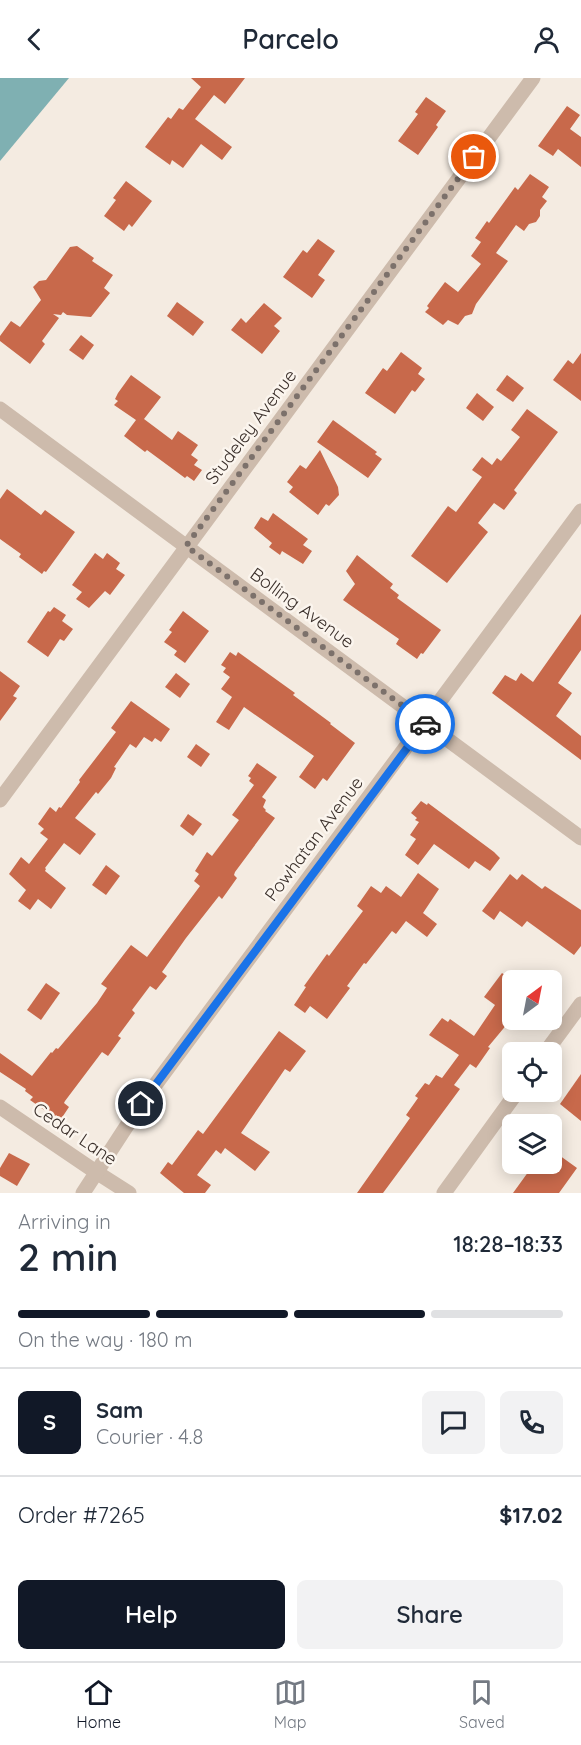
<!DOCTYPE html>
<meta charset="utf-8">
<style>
:root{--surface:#fff;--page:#f2f2f3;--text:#1f2937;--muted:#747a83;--line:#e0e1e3;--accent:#111827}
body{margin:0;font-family:Quicksand,sans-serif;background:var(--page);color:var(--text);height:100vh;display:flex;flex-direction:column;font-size:22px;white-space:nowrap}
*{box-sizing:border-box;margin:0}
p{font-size:20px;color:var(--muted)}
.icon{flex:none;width:33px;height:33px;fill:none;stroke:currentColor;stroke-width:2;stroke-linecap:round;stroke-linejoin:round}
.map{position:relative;height:1115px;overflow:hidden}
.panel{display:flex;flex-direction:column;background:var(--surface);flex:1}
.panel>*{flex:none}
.needle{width:39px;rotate:32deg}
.tools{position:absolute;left:502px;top:892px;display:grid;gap:12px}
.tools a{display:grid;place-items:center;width:60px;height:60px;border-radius:9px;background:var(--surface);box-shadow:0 3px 15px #0003;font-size:30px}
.pin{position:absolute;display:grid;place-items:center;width:51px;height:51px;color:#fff;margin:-26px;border:3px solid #fff;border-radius:50%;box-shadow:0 2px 6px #0007}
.courier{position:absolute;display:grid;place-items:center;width:60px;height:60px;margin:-30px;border:4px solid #1a73e8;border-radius:50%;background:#fff;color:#222;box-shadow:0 2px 8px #0007}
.headline em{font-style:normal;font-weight:600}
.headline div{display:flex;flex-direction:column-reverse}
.headline{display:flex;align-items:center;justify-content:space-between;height:102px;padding:0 18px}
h1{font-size:39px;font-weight:600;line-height:45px}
.bar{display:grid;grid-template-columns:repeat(4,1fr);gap:9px 6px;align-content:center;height:72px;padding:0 18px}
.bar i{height:8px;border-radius:4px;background:var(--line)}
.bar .active{background:var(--accent)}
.bar p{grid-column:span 4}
.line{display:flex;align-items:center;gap:15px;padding:0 18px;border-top:2px solid var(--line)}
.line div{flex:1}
.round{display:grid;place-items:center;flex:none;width:63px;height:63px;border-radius:9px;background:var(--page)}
.primary-button{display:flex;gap:12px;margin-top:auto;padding:12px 18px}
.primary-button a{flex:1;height:69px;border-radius:9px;background:var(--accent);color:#fff;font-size:24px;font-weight:600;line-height:69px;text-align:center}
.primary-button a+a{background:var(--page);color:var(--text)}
header{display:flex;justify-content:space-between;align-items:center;height:78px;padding:0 18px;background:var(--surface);font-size:27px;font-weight:600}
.dock{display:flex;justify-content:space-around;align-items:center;height:84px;border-top:2px solid var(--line);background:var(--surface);font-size:16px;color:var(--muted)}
.dock a{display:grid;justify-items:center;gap:3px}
.dock .active{color:var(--accent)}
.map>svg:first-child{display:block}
.water{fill:#7fb0b2}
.building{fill:#c8694b}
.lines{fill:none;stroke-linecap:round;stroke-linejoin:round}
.street{stroke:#cdbbac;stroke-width:15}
.done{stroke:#7c716b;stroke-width:6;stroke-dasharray:0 10.8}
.route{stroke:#1a73e8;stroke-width:8}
.labels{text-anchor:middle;stroke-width:5;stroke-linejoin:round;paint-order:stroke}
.street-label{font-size:18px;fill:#3b302b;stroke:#fbf5ee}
</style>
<header><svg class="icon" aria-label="back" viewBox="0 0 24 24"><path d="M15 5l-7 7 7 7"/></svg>Parcelo<svg class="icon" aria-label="person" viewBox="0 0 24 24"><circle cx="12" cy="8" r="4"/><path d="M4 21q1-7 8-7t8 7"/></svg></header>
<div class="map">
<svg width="581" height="1115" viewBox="0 0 581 1115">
<rect width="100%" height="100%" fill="#f4ebe1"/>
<polygon class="water" points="0,0 69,0 0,83"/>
<g class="building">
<polygon points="191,0 245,0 225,26 214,17 195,41 232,69 222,82 201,66 183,90 172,82 170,87 145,69 168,39 171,41 179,30 183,32 201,9"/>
<polygon points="426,19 446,33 436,47 438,49 418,77 398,63 418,36 415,34"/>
<polygon points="567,28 580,37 570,51 581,59 581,89 558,71 553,78 538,68"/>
<polygon points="530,96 549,109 542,119 547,123 540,132 540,138 536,144 529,146 524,153 516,147 496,175 508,183 476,226 472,236 465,238 458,247 448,242 443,247 425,234 429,230 427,228 445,204 458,214 481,186 471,178 481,164 475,160 487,143 489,145 515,109 518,112"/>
<polygon points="126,103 152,123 132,149 129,146 124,153 104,138 116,122 113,120"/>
<polygon points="318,161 335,173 318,197 325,202 312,220 283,199 303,172 307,175"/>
<polygon points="77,168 94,180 92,183 113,197 104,210 110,215 91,239 67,237 63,234 61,237 53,236 59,240 42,263 45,266 30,286 0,263 0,258 11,243 20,249 41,222 33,209 39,203 46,202 70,169"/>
<polygon points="177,224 204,244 193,258 167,238"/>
<polygon points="264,225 282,240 274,248 280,253 262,276 231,252 241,240 246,245"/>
<polygon points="81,257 94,267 83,282 69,272"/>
<polygon points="401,274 422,290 418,296 425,301 415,314 412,312 395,336 365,315 383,290 387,293"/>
<polygon points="581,275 581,323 553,302 568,282 573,286"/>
<polygon points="131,297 161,319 144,341 172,362 178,353 198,367 191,377 198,382 194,387 202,392 194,403 187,398 185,400 147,372 145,374 124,358 136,342 114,327 118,323 115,321 118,315"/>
<polygon points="507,297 524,310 513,324 496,312"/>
<polygon points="477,315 494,329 483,343 466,330"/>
<polygon points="527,331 558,354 514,412 517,415 504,432 494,425 478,445 488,454 447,505 411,478 448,428 456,434 482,399 472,392 482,379 492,387 497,380 501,383 520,359 511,352"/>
<polygon points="333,342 377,374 375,376 382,381 368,400 317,364"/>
<polygon points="320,372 338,409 339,417 329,428 326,426 318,437 289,414 293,409 287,404 300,387 306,391"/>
<polygon points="7,411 41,437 45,432 75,454 46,494 44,493 42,496 19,479 21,476 0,461 0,421"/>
<polygon points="273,435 308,461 303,467 312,473 303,486 282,473 280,477 269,469 272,465 254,450 261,439 268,443"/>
<polygon points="95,475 103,481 107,475 120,485 116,491 125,497 110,517 105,513 89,530 76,521 82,514 72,507"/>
<polygon points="357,477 393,506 390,510 399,517 397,520 441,552 423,576 421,575 417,581 396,566 399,561 343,522 355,506 346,493"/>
<polygon points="54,529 66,537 62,543 73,551 64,563 60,561 48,579 27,564 48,533 50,534"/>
<polygon points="183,533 209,553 185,585 174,577 177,573 164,564 172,554 169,552"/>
<polygon points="581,536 581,572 558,605 572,615 556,638 581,658 581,682 492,615 505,597 516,603 521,595 533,604"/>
<polygon points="230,574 236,578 238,574 295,615 293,617 331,645 330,646 355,665 327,703 323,700 315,711 299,699 314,678 244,629 229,652 216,644 232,619 221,611 230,599 223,594 226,590 221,587"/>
<polygon points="0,593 20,608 13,618 17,620 0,643"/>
<polygon points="176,595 190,606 180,620 165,609"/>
<polygon points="131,623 170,651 161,664 155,660 152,664 144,659 136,670 130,666 114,689 116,690 111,700 98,716 96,714 75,740 96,756 80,777 64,765 45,790 46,791 45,793 66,810 51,831 38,821 30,832 18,823 26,812 9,796 21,779 29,786 48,761 40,755 44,751 38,746 50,729 56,734 59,729 61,730 80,704 79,702 116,654 111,650"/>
<polygon points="196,666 210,676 201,689 187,679"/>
<polygon points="257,685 277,699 262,719 266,722 263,729 266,732 265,733 275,740 235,794 234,797 237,800 222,821 219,818 186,860 162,894 167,898 156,912 150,908 132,932 135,935 118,958 121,960 108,978 102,974 65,1023 64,1025 69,1029 61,1041 56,1037 54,1039 30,1022 33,1019 25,1013 26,1011 0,994 0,975 32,998 51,974 52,975 56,970 58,971 97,925 107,910 101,906 131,867 147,879 200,808 194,803 199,796 195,793 207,774 212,778 239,742 232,737 254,707 249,703 251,700 248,698"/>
<polygon points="421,723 427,727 428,725 494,774 500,780 490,793 475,783 469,791 434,766 418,787 405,777 416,761 410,757 419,744 415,742 417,740 411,735"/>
<polygon points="188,736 202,746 193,758 180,748"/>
<polygon points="106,787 120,798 106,817 92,807"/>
<polygon points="418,795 439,811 423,835 437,846 427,859 406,843 396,856 392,853 366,886 364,885 347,908 350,910 327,941 310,928 305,935 294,927 306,909 304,908 327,876 329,878 363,833 357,828 371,808 381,815 386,808 401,819"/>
<polygon points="510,796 517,802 522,796 542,811 545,808 581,832 581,868 574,877 527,843 522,849 500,833 494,842 482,833"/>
<polygon points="502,895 513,903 513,948 508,945 488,969 490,970 476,990 470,986 454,1007 460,1011 383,1115 357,1115 410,1040 406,1037 418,1020 415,1018 425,1005 429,1007 436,997 442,1000 459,977 429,957 442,940 448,944 450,941 474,958 495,927 484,919"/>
<polygon points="46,905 60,915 41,942 27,932"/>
<polygon points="279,953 306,973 290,994 285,991 241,1055 270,1074 255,1093 225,1070 221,1076 216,1072 197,1097 211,1107 205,1115 184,1115 160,1095 168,1084 172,1087 198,1052 203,1056"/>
<polygon points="581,996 581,1043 560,1026"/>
<polygon points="552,1072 577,1090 559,1115 513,1115 534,1086 552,1086"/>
<polygon points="9,1075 30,1086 17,1108 0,1098 0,1090"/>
</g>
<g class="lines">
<g class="street">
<polyline points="0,331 581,760"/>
<polyline points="0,722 533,0"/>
<polyline points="545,975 581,926"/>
<polyline points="0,1029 96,1094 129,1115"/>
<polyline points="83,1115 141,1026 581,433"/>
<polyline points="444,1115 517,1014"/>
</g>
</g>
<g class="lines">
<polyline class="done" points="425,646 426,645 186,468 474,79"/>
<polyline class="route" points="141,1026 425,646"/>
</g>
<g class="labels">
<g class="street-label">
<text transform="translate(251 349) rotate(-53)" y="6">Studeley Avenue</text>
<text transform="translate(302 530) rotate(36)" y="6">Bolling Avenue</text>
<text transform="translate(314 761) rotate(-53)" y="6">Powhatan Avenue</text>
<text transform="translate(75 1056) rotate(34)" y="6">Cedar Lane</text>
</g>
</g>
</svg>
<div class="tools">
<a><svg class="needle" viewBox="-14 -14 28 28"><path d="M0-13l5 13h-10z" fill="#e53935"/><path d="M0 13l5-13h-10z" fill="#747a83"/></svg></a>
<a><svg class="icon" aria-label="locate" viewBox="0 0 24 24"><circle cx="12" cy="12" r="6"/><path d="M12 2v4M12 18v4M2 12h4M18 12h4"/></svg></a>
<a><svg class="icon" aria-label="layers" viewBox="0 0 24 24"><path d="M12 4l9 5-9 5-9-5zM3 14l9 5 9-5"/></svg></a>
</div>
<div class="pin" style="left:474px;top:79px;background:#ea580c"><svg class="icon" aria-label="bag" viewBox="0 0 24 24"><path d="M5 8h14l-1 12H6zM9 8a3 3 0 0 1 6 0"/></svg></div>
<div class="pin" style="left:141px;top:1026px;background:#1f2937"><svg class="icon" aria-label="home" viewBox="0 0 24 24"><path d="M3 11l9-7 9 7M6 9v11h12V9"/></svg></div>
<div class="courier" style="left:425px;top:646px"><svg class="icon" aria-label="car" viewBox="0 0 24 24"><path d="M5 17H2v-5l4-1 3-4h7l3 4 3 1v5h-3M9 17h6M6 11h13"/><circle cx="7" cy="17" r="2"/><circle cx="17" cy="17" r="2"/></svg></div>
</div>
<section class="panel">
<div class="headline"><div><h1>2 min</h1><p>Arriving in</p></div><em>18:28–18:33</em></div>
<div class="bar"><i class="active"></i><i class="active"></i><i class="active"></i><i></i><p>On the way · 180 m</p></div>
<div class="line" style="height:108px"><b class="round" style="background:var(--accent);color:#fff">S</b><div><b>Sam</b><p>Courier · 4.8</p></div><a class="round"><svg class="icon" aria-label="chat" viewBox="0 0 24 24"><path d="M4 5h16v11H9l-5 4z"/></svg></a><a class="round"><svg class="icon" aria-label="phone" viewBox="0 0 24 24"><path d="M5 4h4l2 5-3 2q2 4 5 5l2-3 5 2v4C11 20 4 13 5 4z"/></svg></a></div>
<div class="line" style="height:78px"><div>Order #7265</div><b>$17.02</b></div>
<div class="primary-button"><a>Help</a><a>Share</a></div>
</section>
<nav class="dock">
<a class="active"><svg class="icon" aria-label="home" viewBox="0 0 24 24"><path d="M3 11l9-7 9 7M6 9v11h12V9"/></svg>Home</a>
<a><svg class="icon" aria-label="map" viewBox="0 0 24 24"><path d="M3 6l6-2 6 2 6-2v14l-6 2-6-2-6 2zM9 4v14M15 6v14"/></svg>Map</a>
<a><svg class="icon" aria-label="saved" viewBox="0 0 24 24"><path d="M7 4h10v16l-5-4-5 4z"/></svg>Saved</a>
</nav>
